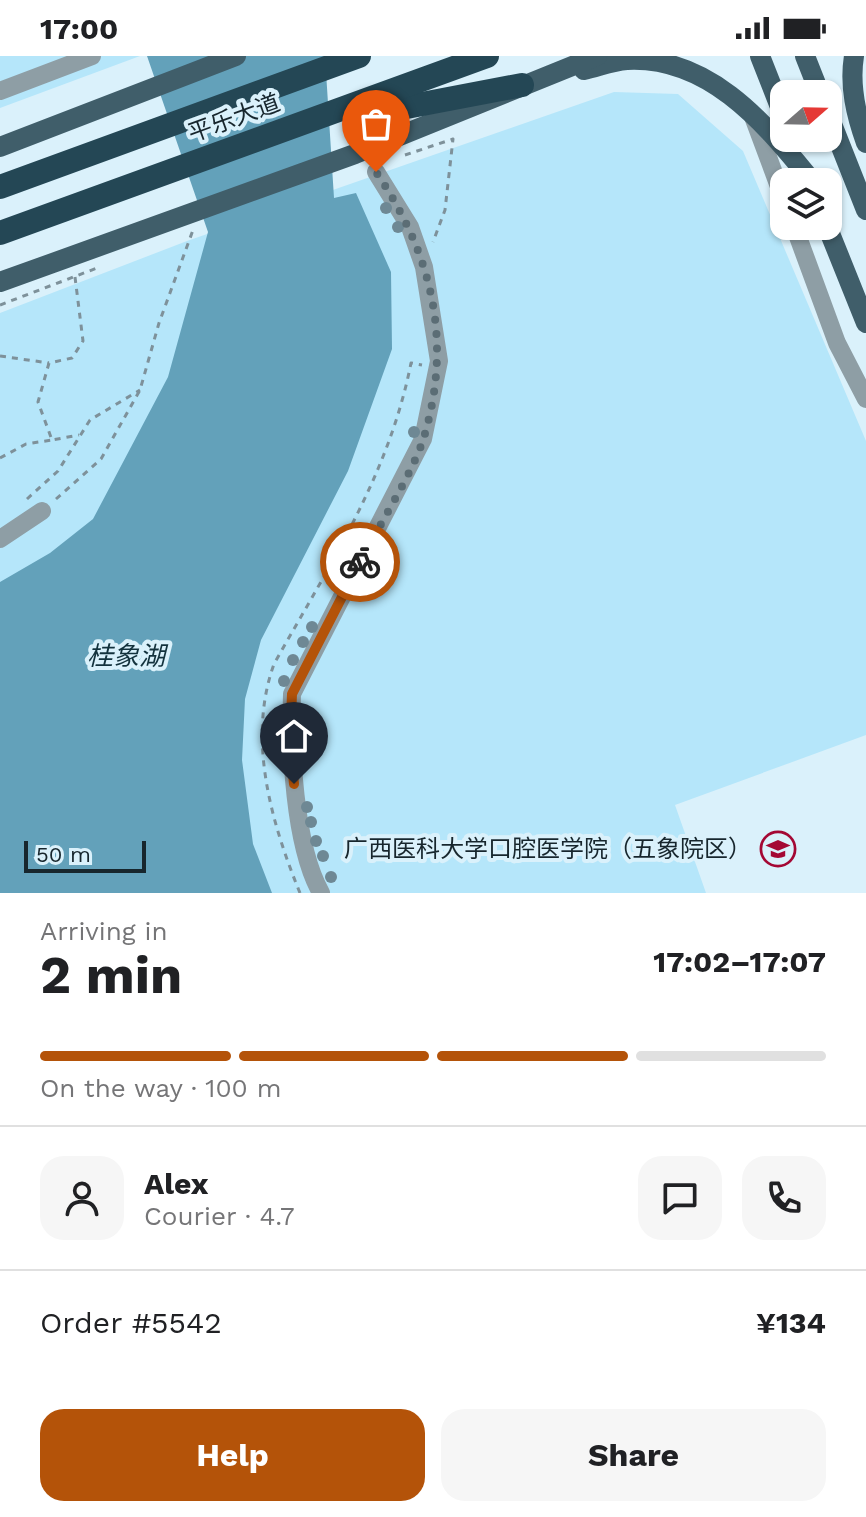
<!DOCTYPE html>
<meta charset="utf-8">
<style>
:root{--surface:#fff;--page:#f6f6f6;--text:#202124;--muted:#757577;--line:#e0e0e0;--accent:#b45309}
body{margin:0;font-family:"Work Sans","Noto Sans SC",sans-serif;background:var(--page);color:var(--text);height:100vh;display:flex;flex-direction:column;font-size:30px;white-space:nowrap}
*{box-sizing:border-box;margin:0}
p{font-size:26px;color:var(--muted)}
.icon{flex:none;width:44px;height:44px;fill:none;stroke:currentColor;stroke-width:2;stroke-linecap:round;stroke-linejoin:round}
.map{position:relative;height:837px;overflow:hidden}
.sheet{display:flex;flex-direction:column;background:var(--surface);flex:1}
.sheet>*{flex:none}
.needle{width:52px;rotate:70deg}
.tools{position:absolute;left:770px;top:24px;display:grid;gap:16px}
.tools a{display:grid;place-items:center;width:72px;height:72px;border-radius:16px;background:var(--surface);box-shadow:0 2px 6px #0004;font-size:40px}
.scale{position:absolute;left:24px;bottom:20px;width:122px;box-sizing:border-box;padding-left:8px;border:4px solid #17262d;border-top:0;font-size:22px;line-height:28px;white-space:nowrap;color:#17262d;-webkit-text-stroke:6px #daf1fb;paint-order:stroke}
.pin{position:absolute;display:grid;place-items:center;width:68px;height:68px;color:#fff;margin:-82px -34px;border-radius:50% 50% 50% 0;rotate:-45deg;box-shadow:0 0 8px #0007}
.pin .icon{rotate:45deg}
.courier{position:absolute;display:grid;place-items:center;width:80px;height:80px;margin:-40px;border:6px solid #b45309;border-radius:50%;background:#fff;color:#222;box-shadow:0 2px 10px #0007}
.summary em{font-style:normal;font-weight:700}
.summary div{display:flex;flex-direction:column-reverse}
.summary{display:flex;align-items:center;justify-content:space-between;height:136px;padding:0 40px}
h1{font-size:52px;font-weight:700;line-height:60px}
.bar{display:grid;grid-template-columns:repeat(4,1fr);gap:12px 8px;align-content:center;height:96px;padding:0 40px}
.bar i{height:10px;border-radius:6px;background:var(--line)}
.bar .current{background:var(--accent)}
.bar p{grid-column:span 4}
.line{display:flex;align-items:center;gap:20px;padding:0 40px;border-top:2px solid var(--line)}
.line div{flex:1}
.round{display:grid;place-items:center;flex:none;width:84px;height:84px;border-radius:24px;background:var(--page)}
.action{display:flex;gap:16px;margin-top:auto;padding:16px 40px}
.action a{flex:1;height:92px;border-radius:24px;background:var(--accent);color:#fff;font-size:32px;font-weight:700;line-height:92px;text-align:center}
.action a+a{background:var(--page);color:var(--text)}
.status{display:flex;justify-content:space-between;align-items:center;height:56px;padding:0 40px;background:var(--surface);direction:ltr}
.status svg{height:22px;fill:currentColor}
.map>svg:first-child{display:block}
.green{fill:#b5e6fa}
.water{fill:#63a1ba}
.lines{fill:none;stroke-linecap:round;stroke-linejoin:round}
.path{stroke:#7e919a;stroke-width:3;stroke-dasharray:6 6;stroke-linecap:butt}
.minor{stroke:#8e9ea5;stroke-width:18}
.major{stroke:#405e6a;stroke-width:20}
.highway{stroke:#244755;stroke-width:24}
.tree{fill:#6e8894}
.done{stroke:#5b6d75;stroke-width:8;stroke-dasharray:0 14.4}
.route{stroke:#b45309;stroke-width:10}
.labels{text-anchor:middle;stroke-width:8;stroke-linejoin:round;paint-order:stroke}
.street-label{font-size:24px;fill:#17262d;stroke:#daf1fb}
.poi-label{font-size:24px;fill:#17262d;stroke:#daf1fb;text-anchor:end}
.water-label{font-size:26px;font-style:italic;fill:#13323d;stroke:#daf1fb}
</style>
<div class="status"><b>17:00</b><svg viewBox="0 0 49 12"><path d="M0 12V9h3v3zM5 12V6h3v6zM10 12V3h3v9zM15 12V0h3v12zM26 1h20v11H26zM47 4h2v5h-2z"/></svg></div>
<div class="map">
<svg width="866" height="837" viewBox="0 0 866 837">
<rect width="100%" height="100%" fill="#daf1fb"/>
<g class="green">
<polygon points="0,0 140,0 0,52"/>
<polygon points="614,36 678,38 743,95 866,385 866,679 675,749 706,837 0,837 0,257 187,185"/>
</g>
<polygon class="water" points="147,0 325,0 334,142 356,137 391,216 392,293 348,415 261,584 245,643 242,704 253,788 272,837 0,837 0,526 50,497 93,463 168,321 208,176"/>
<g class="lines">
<g class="path">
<polyline points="405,99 453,83 445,154 433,186"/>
<polyline points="75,221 83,285 72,302 49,307 38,346 52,384 79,379"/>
<polyline points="0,249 97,212"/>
<polyline points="0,300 49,307"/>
<polyline points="0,402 26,388 52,384"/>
<polyline points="27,443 58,415 90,364 140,334"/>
<polyline points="56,443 101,403 140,334 159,267 193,174"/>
<path d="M300,837C271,766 247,683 274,608C329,510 389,419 411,307L422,309"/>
</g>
<g class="minor">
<polyline points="0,35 92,0"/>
<polyline points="752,58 784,144"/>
<polyline points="794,170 837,287 866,343"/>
<polyline points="0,483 42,455"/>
<path d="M321,837C294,789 290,693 292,638L423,383L439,305L424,211L410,171L376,116"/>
</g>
<g class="major">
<polyline points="760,0 784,61"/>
<polyline points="805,0 820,38"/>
<path d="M854,0C849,30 856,59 866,87"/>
<path d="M584,14C598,11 612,5 627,4C707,0 762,64 807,119"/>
<polyline points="828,58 866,154"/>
<polyline points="0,91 236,0"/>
<polyline points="827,170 866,267"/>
<polyline points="0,226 355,98 597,0"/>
</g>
<g class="highway">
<polyline points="354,61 522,29"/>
<polyline points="0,131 359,0"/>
<polyline points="0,177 487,0"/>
</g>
</g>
<g class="tree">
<circle cx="386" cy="152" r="6"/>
<circle cx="398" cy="171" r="6"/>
<circle cx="414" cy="376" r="6"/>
<circle cx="312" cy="571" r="6"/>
<circle cx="303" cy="586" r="6"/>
<circle cx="293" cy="604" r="6"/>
<circle cx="284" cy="625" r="6"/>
<circle cx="307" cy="751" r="6"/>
<circle cx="311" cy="766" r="6"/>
<circle cx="316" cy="785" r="6"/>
<circle cx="323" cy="800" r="6"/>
<circle cx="331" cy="821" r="6"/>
</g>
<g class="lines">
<path class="done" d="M360,506C378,471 413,417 424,381C453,284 432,198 376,116"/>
<polyline class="route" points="294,728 290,685 292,638 360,506"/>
</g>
<defs>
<g id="university-ring" transform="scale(1.8)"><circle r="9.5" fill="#daf1fb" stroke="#a40834" stroke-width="1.5"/><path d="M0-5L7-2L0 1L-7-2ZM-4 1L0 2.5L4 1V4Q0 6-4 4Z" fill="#a40834"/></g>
</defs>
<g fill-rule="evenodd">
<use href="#university-ring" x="778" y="793"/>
</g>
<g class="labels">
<g class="street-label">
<text transform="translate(234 62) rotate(-20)" y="8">平乐大道</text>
</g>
<g class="poi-label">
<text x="752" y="801">广西医科大学口腔医学院（五象院区）</text>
</g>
<g class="water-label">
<text x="126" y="609">桂象湖</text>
</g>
</g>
</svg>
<div class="tools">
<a><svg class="needle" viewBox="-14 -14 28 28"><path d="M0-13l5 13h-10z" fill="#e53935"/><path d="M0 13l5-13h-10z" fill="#757577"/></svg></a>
<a><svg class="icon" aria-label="layers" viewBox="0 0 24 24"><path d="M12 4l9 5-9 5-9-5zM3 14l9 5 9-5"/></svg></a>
</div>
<div class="scale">50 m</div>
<div class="pin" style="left:376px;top:116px;background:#ea580c"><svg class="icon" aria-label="bag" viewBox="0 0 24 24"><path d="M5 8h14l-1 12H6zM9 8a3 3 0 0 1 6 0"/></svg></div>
<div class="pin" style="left:294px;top:728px;background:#1f2937"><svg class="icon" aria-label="home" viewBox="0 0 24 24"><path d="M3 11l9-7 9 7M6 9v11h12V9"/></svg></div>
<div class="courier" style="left:360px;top:506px"><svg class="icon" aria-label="bike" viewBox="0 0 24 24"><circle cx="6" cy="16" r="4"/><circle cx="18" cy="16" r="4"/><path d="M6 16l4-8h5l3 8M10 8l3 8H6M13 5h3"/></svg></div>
</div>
<section class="sheet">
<div class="summary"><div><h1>2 min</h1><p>Arriving in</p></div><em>17:02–17:07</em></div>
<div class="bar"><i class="current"></i><i class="current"></i><i class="current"></i><i></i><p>On the way · 100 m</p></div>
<div class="line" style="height:144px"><a class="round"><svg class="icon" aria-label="person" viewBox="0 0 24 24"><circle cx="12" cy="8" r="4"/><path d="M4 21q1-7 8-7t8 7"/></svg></a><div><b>Alex</b><p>Courier · 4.7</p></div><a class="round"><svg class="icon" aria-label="chat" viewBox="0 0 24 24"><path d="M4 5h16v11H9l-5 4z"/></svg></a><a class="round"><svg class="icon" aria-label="phone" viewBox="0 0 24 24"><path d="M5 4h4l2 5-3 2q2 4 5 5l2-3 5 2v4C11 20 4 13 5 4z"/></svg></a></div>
<div class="line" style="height:104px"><div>Order #5542</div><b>¥134</b></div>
<div class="action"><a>Help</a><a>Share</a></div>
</section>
